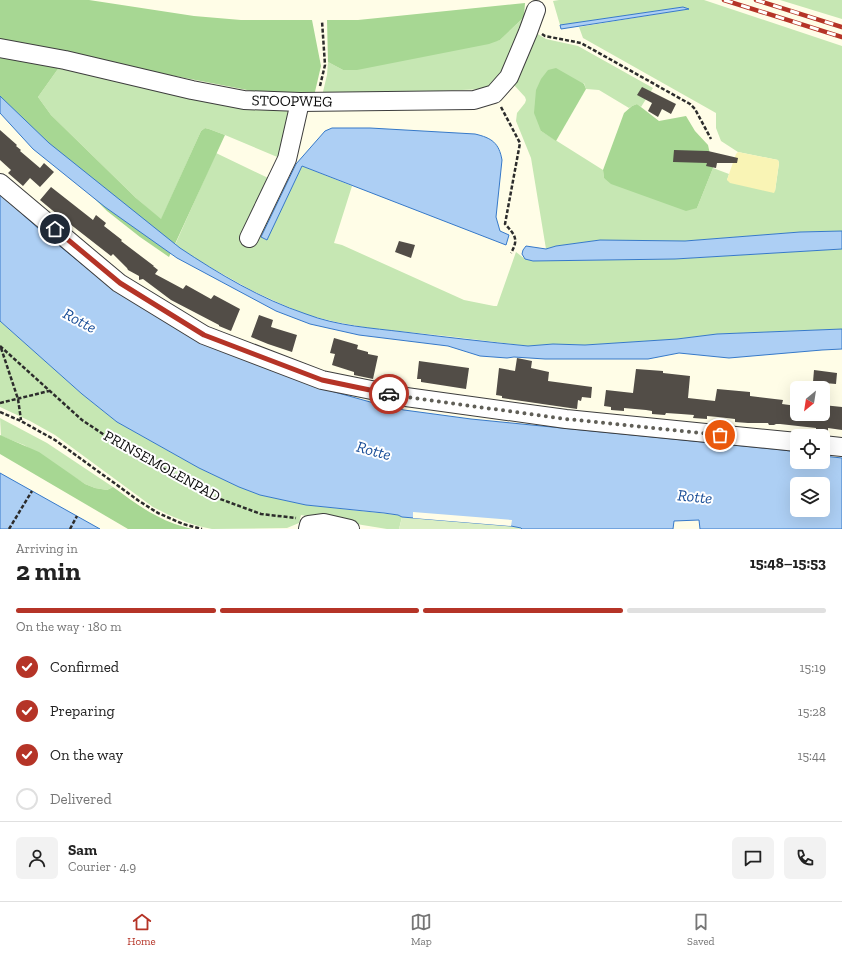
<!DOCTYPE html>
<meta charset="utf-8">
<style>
:root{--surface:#fff;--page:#f2f2f2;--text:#222;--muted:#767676;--line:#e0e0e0;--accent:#b53427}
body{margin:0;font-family:"Zilla Slab",serif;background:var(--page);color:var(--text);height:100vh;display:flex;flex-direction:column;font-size:15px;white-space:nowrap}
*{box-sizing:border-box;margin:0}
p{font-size:13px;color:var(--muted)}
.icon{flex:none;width:22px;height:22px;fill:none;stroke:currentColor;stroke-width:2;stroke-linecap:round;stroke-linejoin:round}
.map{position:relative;height:529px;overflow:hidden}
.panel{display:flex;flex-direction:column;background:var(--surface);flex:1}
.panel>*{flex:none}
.needle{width:26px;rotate:210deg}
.controls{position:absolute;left:790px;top:381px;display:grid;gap:8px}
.controls a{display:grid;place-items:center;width:40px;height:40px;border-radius:6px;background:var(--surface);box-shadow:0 4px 16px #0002;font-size:20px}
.pin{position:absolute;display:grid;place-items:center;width:34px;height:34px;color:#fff;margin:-17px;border:2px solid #fff;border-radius:50%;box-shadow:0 1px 4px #0007}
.courier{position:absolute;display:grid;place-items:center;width:40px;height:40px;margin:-20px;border:3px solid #b53427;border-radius:50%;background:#fff;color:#222;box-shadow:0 1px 5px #0007}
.summary em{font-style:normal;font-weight:800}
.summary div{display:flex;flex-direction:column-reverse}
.summary{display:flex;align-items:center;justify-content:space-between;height:68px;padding:0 16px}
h1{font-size:26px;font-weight:800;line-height:30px}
.bar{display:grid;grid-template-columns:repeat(4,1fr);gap:6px 4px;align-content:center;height:48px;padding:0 16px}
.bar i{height:5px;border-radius:3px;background:var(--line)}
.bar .active{background:var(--accent)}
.bar p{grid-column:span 4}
.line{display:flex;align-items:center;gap:10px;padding:0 16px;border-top:1px solid var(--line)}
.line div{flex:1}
.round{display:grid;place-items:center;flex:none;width:42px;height:42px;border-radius:6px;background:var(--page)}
ol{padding:0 16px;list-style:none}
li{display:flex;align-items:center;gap:12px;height:44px}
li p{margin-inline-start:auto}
li .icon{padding:4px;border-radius:50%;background:var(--accent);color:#fff;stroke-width:4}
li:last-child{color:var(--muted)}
li i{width:22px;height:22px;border:2px solid var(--line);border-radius:50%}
.tabs{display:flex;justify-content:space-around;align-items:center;height:56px;border-top:1px solid var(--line);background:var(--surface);font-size:11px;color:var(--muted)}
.tabs a{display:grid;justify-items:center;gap:2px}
.tabs .active{color:var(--accent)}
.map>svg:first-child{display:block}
.green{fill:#c6e7b3}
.forest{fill:#a7d793}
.sand{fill:#f9f4b5}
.pitch{fill:#daeec4}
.water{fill:#adcff4;stroke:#3679c9;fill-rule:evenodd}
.pier{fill:#fffde7}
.building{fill:#524d47}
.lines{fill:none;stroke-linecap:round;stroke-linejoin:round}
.minor-casing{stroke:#3d3d3d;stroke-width:20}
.path{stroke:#2c2c2c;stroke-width:2.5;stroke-dasharray:4 2;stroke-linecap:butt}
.minor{stroke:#fff;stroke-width:18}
.rail-casing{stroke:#b53427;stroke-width:4.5}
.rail{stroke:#fff;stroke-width:3;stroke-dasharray:9;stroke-linecap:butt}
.done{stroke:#605f57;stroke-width:4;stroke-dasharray:0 7.2}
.route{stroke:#b53427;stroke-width:5}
.labels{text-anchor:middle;stroke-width:4;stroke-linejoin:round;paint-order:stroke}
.street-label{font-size:15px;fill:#0a0a0a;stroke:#fff}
.water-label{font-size:16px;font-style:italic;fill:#184d97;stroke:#fff}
</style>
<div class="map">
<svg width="842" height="529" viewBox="0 0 842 529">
<rect width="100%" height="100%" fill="#fffde7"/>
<g class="green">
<polygon points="559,0 704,0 842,46 842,231 800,232 685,241 600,240 556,246 546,249 531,158 516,121 517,113 525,103 526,100 525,97 514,85 536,33 546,39 578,46 653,88 641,107 637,104 632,106 629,108 599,90 586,89 584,83 541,131 603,170 604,178 697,208 713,168 729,174 727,180 775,191 779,163 778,160 738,152 721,141 716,128 716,113 583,38 579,27 688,9 683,7 560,25 553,1"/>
<polygon points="780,0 842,0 842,19"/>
<polygon points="524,17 502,75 493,84 485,89 322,96 327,75 328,62 343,70 500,40"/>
<polygon points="60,66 295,109 282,159 225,135 209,129 205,128 201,131 161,220 136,198 51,115 38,97"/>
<polygon points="216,153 285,186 261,236 266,240 302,166 352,186 334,243 342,245 464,300 494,306 497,306 516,252 525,259 533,261 675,259 842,249 842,329 717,334 677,339 585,345 553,344 528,346 446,336 369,328 336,322 307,315 279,303 251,290 201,262 175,245"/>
<polygon points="0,321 82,394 117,422 199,468 239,487 260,495 306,505 398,515 402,517 399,529 387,529 301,515 299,523 287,528 212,529 198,526 186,522 169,515 153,507 55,435 30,421 0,407"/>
<polygon points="0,418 47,443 113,487 107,490 95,488 85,484 24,445 1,436"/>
</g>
<g class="forest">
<polygon points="0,0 89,0 194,16 241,20 312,20 321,66 314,96 267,94 0,42"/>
<polygon points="525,3 524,17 500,40 489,44 357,70 343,70 328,62 327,20 358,20"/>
<polygon points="0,55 60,66 38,97 51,115 136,198 161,219 201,131 205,128 209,129 225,135 169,257 140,237 107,211 0,104"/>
<polygon points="556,68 584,84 586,89 556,141 541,131 534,113 536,90 541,79 548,70"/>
<polygon points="637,104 659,121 686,116 695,131 708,145 713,168 697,208 686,211 611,184 604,178 603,170 624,113 632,106"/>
<path d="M0,435L39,452L85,484L95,488L107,490L113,487C127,497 141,508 157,516C168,522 180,526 192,529H128L0,454Z"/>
</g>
<polygon class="sand" points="738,152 778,160 779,163 775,191 774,193 730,183 727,180 729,174 736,154"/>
<polygon class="pitch" points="402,517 511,526 521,528 522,529 399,529"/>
<g class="water">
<polygon points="683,7 689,9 561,29 560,25"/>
<path d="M0,96L49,143L180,248C219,274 261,299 306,314C337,326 372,328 404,332C445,337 487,342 528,346L553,344L585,345L677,339L717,334L842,329V349L822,350L729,358L679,353L648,359H545L514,357L507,358L480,356L448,346L359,335L310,324L276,311L177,258L105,207L33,149L0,113Z"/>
<path d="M332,128H370L475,134C492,138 499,143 502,160L496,217L500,231L509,235L506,245L302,166L267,240L261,237L296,164L325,131Z"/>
<path d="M0,194L40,230L99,278L331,391L381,405L404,410L471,419L783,450L797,452V462H823V456L842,458V529H700L699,520L674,521L673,529H522L521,528L511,526L402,517L398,515L384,513L306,505L260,495L239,487L199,468L117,422L82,394L0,321ZM797,484H823V510H797Z"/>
<polygon points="842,231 842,249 675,259 533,261 525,259 522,254 523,250 526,246 546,249 556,246 600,240 685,241 800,232"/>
<polygon points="0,473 100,529 0,529"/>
</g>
<polygon class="pier" points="413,512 512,520 511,526 413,518"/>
<g class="building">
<polygon points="642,87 676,104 671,114 662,109 658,117 648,111 652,103 637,95"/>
<polygon points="0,130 17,145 16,146 21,150 20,151 40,168 44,163 54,172 40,187 30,178 23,186 8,173 11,170 0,160"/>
<polygon points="674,150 708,151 738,158 737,163 717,163 716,168 706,166 707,163 673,162"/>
<polygon points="51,187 93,220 96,215 106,223 104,226 122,240 121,241 154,266 153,266 158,270 155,274 183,289 186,285 211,299 214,295 240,309 231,331 219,326 219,325 171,300 143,279 139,280 139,276 128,270 127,268 113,254 111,256 52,210 40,200"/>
<polygon points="399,241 415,245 411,258 395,252"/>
<polygon points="259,315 273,320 271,327 297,335 292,352 268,344 251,337"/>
<polygon points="334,338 358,345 357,349 368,352 368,354 378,356 373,379 354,375 354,372 332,365 335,354 330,353"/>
<polygon points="517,358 532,361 531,368 549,372 548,381 592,387 591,398 582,397 581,401 578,400 577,409 502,398 502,396 496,395 499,368 515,371"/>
<polygon points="419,361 469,368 466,389 421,382 421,379 417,379"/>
<polygon points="636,369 663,371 663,373 690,376 688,398 715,401 717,389 750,392 750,396 783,400 782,404 797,406 797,414 823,414 823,405 842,407 842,430 828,428 828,431 816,430 816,428 780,424 776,424 774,425 769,425 768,423 748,423 735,422 735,419 718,417 707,416 707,419 693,418 694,415 681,414 666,413 665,415 652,414 652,411 646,410 624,408 624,411 611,410 611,407 604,406 606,390 633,393"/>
<polygon points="814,370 837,373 836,384 813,382"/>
</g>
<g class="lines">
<g class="minor-casing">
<g id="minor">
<polyline points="0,48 65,60 192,90 244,100 300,102 474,100 494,94 509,77 528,32 536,10"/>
<polyline points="0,183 119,283 204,335 322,380 406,397 566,419 797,442"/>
<polyline points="249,238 287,159 300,102"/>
<polyline points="823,445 842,447"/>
<polyline points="308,529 309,525 324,523 350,529"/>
</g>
</g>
<g class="path">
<polyline points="542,34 545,36 581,43 690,104 695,109 711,139"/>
<polyline points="320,86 325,65 322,21"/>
<path d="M501,107L520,143L505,224C515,235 519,239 511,253"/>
<polyline points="0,346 82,420 109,438 212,496 261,514 296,518"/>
<polyline points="1,348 18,399 21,420"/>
<polyline points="0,403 49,391"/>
<polyline points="0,412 21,421 55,440 139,501 158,513 183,524 202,529"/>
<polyline points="9,529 32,491"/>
<polyline points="70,529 77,516"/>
</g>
<use href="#minor" class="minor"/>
<g class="rail-casing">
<g id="rail">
<polyline points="724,0 842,37"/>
<polyline points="756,0 842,27"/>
</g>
</g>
<use href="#rail" class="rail"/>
</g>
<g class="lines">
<polyline class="done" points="389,394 406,397 566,419 720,435"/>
<polyline class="route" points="55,229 120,283 204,335 322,380 389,394"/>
</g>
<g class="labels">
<g class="street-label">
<text transform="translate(292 101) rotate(1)" y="5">STOOPWEG</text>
<text transform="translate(162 466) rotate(29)" y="5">PRINSEMOLENPAD</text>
</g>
<g class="water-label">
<text transform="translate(80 320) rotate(28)" y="6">Rotte</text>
<text transform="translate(374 450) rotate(15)" y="6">Rotte</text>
<text transform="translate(695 496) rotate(6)" y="6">Rotte</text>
</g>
</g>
</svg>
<div class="controls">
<a><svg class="needle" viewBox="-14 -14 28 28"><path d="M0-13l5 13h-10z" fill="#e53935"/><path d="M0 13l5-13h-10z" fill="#767676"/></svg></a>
<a><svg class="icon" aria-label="locate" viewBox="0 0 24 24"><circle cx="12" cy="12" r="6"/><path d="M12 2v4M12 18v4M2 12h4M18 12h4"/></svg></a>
<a><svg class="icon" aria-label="layers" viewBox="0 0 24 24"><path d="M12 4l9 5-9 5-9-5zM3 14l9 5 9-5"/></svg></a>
</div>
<div class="pin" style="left:720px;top:435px;background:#ea580c"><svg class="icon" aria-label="bag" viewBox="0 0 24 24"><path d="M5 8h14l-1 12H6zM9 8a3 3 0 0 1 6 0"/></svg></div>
<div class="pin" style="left:55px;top:229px;background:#1f2937"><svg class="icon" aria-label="home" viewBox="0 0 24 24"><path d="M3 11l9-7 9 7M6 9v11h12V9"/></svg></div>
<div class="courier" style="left:389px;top:394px"><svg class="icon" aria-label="car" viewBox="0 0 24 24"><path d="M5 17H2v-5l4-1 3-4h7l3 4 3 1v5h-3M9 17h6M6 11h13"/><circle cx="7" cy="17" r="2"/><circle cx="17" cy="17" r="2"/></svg></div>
</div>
<section class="panel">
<div class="summary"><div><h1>2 min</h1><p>Arriving in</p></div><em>15:48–15:53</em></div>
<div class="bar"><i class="active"></i><i class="active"></i><i class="active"></i><i></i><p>On the way · 180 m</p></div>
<ol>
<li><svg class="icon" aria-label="check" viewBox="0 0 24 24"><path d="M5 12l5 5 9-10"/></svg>Confirmed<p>15:19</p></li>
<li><svg class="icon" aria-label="check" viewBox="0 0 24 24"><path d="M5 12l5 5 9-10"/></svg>Preparing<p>15:28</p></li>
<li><svg class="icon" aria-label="check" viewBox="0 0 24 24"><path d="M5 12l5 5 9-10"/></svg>On the way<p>15:44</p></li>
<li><i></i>Delivered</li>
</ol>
<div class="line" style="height:72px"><a class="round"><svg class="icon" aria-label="person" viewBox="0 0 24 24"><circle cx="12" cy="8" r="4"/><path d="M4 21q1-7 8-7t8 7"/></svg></a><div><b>Sam</b><p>Courier · 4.9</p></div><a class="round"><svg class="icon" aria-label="chat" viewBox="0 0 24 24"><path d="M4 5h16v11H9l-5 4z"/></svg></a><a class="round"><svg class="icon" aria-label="phone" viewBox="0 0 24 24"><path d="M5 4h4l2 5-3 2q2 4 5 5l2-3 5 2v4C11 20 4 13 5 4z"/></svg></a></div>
</section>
<nav class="tabs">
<a class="active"><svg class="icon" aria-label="home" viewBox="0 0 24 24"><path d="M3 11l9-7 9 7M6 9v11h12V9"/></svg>Home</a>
<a><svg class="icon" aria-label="map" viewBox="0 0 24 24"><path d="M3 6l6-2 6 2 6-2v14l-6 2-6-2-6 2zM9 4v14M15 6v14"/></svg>Map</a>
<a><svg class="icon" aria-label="saved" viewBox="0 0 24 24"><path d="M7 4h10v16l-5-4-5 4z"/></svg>Saved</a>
</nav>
